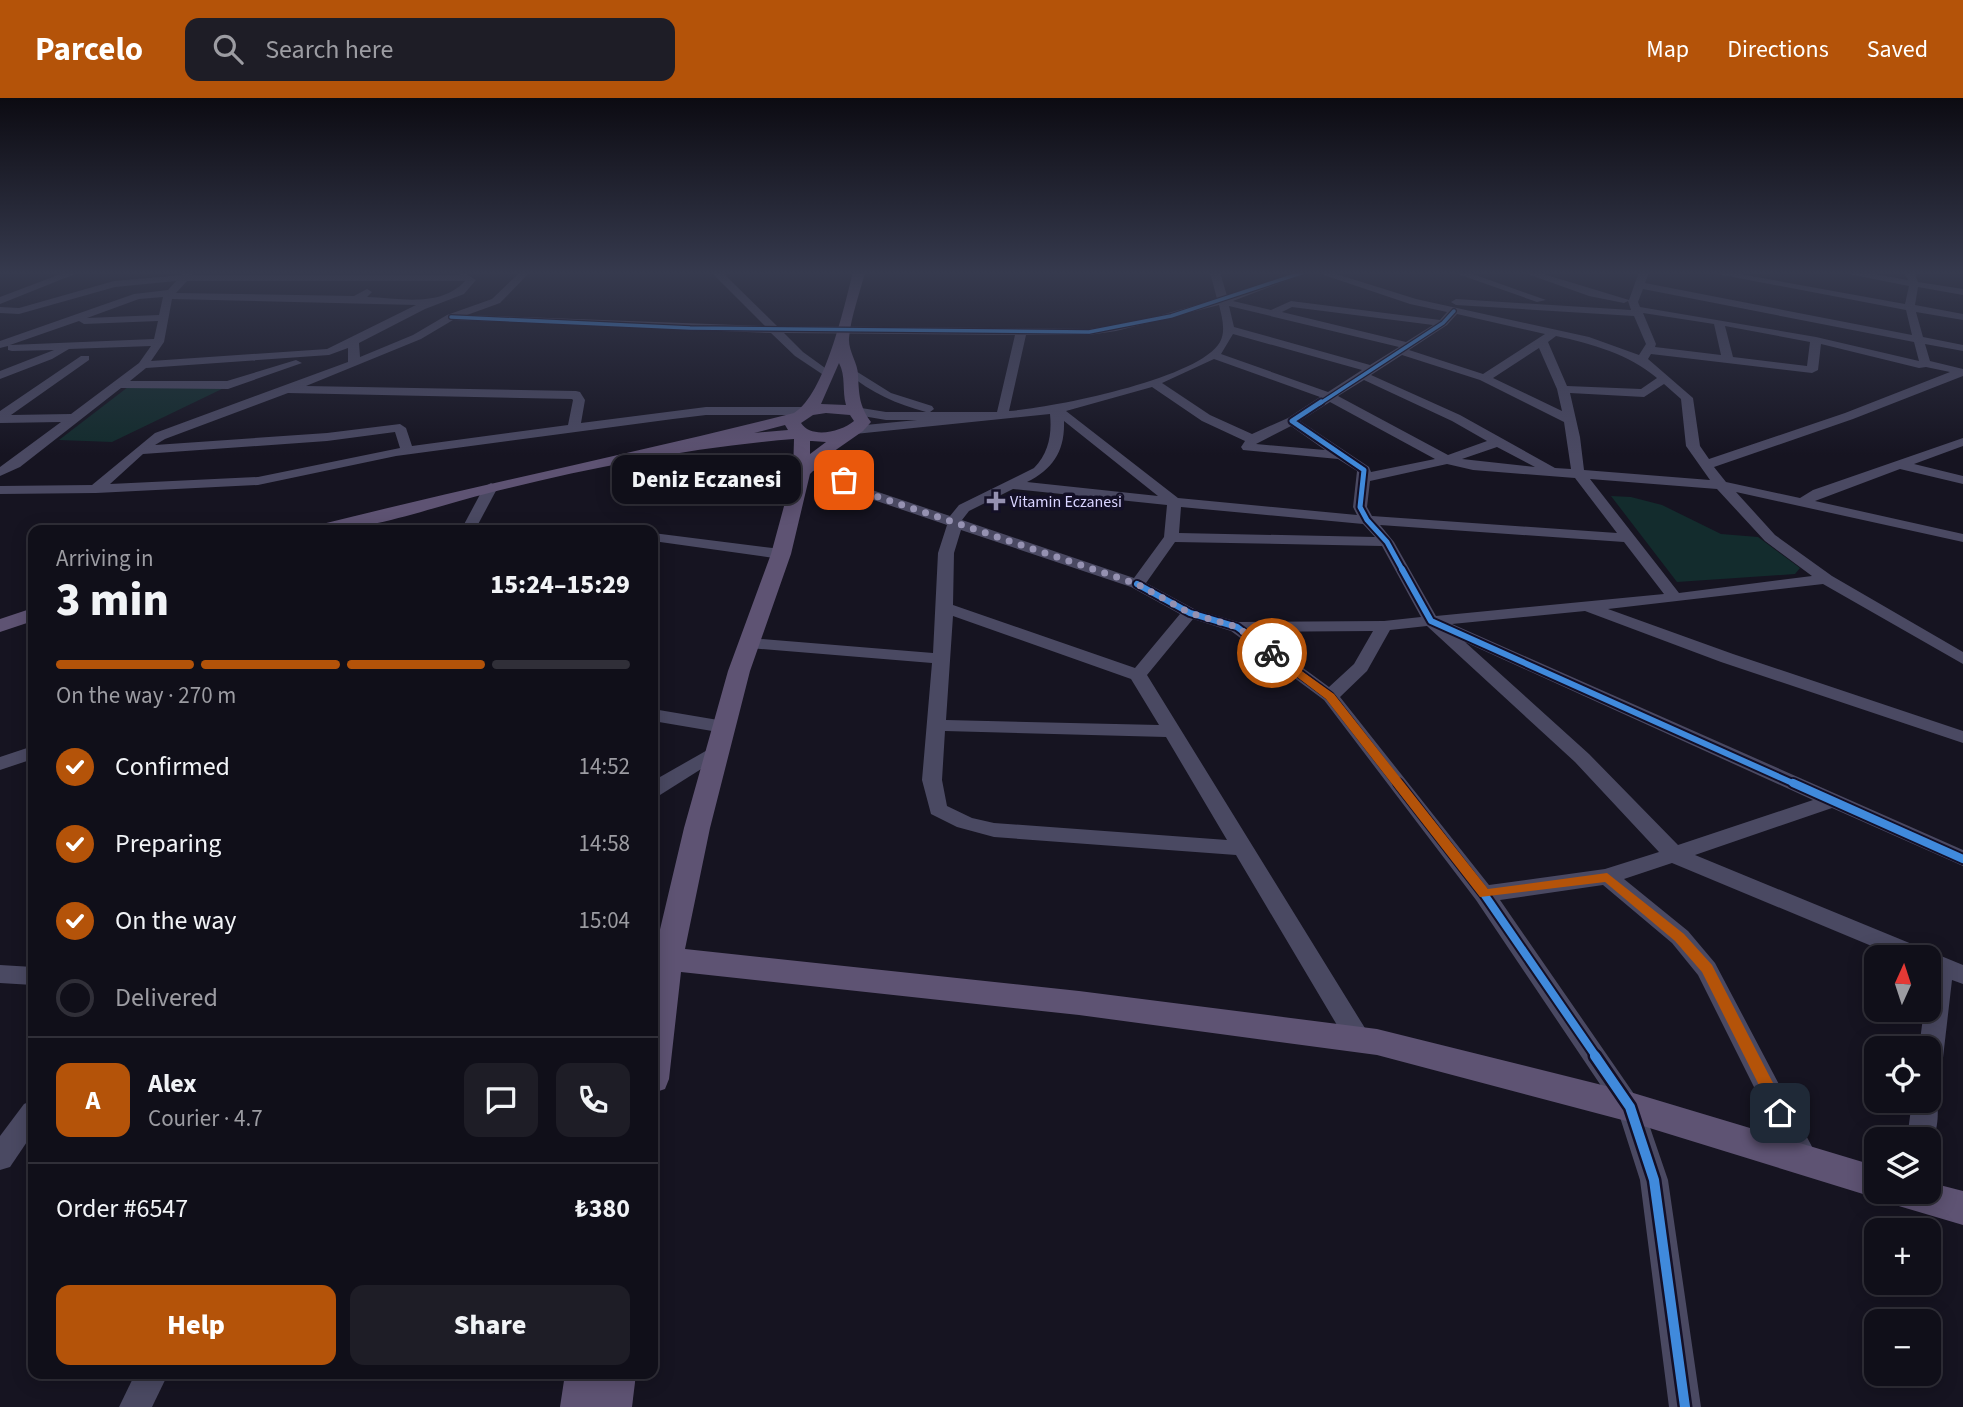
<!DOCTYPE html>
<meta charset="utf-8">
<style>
:root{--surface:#100f19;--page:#1e1d26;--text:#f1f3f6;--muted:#9c9ca2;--line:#302f38;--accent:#b45309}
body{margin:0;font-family:"Source Sans 3",sans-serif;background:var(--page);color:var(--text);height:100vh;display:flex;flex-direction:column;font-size:26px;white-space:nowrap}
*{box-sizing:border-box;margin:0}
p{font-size:23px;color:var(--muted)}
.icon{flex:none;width:38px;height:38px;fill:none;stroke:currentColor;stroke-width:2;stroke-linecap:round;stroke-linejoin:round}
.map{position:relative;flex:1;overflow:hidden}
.details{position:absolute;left:28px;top:427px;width:630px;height:854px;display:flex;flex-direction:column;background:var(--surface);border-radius:14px;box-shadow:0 4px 18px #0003,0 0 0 2px var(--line)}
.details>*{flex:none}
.needle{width:46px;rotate:3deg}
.fabs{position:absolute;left:1864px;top:847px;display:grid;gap:14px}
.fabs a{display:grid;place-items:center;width:77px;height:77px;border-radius:14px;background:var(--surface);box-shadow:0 4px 18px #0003,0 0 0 2px var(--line);font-size:35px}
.pin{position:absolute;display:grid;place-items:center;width:60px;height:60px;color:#fff;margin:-30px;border-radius:14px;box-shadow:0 4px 10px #0006}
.courier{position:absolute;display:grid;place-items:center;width:70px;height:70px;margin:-35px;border:5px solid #b45309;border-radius:50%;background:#fff;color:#222;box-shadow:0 2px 9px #0007}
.bubble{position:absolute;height:49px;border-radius:14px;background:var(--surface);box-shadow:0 4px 18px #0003,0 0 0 2px var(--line);font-size:23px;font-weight:800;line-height:49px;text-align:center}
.head em{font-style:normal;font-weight:800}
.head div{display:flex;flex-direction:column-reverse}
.head{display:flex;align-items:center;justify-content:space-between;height:119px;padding:0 28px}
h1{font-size:46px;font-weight:800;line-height:52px}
.bar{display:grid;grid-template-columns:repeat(4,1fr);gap:10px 7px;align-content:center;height:84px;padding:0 28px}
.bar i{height:9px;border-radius:5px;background:var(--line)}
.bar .on{background:var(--accent)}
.bar p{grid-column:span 4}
.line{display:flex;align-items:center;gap:18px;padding:0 28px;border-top:2px solid var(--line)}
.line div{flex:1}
.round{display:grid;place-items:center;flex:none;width:74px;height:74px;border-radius:14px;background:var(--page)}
ol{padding:0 28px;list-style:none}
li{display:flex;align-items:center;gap:21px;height:77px}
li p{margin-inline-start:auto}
li .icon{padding:7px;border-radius:50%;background:var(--accent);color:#fff;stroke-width:4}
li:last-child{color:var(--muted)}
li i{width:38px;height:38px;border:4px solid var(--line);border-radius:50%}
.primary-button{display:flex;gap:14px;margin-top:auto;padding:14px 28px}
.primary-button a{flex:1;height:80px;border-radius:14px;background:var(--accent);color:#fff;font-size:28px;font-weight:800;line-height:80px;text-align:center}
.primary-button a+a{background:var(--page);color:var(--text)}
header{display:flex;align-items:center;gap:42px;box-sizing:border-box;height:98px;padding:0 35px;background:var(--accent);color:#fff}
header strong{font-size:33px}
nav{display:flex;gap:38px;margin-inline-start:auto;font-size:24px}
.search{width:490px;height:63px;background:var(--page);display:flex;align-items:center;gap:18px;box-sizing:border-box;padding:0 24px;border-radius:14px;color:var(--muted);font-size:26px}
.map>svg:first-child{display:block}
.green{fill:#132c2d}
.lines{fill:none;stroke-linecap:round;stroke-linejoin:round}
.minor{fill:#4a4962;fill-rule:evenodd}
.major{fill:#5e5373;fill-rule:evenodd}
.cycleway-far4-casing{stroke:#130f26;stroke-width:6}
.cycleway-far3-casing{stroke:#130f26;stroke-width:9}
.cycleway-far2-casing{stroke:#130f26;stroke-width:10}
.cycleway-far1-casing{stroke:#130f26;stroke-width:12}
.cycleway-casing{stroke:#130f26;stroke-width:15}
.cycleway-far4{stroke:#408adc;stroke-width:3.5}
.cycleway-far3{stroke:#408adc;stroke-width:5}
.cycleway-far2{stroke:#408adc;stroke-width:6}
.cycleway-far1{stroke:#408adc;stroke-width:8}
.cycleway{stroke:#408adc;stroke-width:10}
.route{fill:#b45309}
.done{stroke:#9591b1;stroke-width:7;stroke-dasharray:0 12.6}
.poi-dot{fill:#9591b1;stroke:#130f26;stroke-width:2.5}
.labels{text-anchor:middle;stroke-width:7;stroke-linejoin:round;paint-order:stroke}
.far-poi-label{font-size:16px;fill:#d9d4ff;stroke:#130f26;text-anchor:start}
</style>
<header>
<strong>Parcelo</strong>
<div class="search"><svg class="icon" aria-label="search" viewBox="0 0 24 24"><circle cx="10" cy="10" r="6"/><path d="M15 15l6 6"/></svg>Search here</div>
<nav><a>Map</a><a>Directions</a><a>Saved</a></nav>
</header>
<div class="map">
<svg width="1963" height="1309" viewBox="0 0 1963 1309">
<rect width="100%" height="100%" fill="#161421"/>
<g class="green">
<polygon points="128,289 224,290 112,344 59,342"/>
<polygon points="1611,398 1631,399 1662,407 1721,436 1758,439 1800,470 1795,476 1677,484"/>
</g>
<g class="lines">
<g class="minor">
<polygon points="66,174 80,174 0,206 0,199"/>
<path d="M185,174H193L192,177H458L463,174L476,182L464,196L425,211L359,245L360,259L413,237L447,217L492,201L520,174H530L500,205L467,217L765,228L711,174H722L777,228L1089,231L1144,222L1217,201L1210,174H1220L1227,198L1295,174H1309L1233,203L1271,212L1291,203L1440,222L1447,214L1410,206L1315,174H1330L1416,201L1589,239L1639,257L1646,246L1634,218L1456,207L1451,204L1456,201L1631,212L1628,203L1624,205L1589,198L1522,174H1537L1629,202L1639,174H1649L1645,185L1912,237L1906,212L1707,174H1729L1905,206L1909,188L1839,174H1862L1908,182L1904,174H1914L1918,184L1963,191V197L1918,189L1915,207L1963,216V222L1916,214L1923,239L1963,247V253L1925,246L1930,263L1963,271V278L1853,321L1714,369L1726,384L1800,400L1813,392L1963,340V348L1914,366L1963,378V386L1900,371L1815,403L1963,436V444L1736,394L1775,437L1832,478L1963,554V566L1823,486L1608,511L1733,556L1963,633V645L1721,564L1585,513L1452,526L1963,752V768L1832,710L1695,757L1963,867V886L1952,882L1941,977L1937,985L1928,988V950H1919L1924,912H1928V859H1898L1672,765L1624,781L1688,833L1715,865L1819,1062L1815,1071L1805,1074L1795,1071L1698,877L1672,845L1603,787L1500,802L1643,1009L1668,1082L1701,1309H1669L1640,1082L1618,1013L1476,802L1324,602L1231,533L1193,521L1147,577L1368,935L1372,942L1368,949L1359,952L1350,949L1236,757L994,739L957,729L931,716L922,682L932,565L749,550L740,545L749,540L933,555L938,455L947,427L862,398L804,368L811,364L816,365L872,392L950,418L959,407L1034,370C1049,355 1052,336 1050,316L855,336L849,332L855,328L917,322H886L851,316L849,313L855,309L886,314H926C896,306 872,295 847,275V271L851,270L891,295L932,308L934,311L930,314H997L1015,237L784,235L803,254L832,275V279L828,280L795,258L771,235L453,222L421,241L306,288L576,293L580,294L585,302L581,325L706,309H808L814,313L808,317H706L673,321L396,358L258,387L96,395L0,396V388L92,387L155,335L348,264V250L329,257L146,270L130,283H227L296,262L302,265L228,291L121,290L20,369L0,378V369L61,324L0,325V313L81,258H89V262L11,317L71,316L139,265L151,248L69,251L52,261L0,281V273L54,252L12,253L8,252V248L0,250V243L134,196L168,192L176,183L115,189L19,216L0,215V209L19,210L114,183L182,177ZM187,183H465C440,210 400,200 367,199L372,194L367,191L354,198L176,195ZM1643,191L1914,244L1919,263L1816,239L1640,209L1638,204ZM163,199L159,217L87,220L139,201ZM172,201L416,207L327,251L151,263L164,244ZM1219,207C1222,219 1226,233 1220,244C1199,281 1051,310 1009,313L1026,237H1089L1116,233ZM1229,208L1399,249L1370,267L1234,229ZM1292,209L1433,227L1406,244L1282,214ZM1643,215L1714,226L1721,257L1655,249L1656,246ZM1457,216L1545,236L1483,276L1409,252L1447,227ZM79,223L84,226L158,223L154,241L10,247ZM1725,228L1810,244L1807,268L1733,259ZM1233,236L1362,272L1328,294L1221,256ZM1556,238C1592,246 1629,256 1657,280L1641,291L1567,288L1548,244ZM1821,246L1919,270L1926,269L1950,274L1845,315L1709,361L1700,348L1693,300L1648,261L1651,256L1812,275L1818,272ZM1539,250L1557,291L1562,313L1493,280ZM1402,257L1480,282L1564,324L1571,371L1555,370L1460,317L1371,277ZM1214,261L1320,299L1288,320L1252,336L1210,317L1162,285ZM1364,282L1452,323L1487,343L1448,357L1338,298ZM1664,286L1681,301L1686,348L1710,382L1584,372L1580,339L1570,295L1644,299ZM1152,289L1202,323L1245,343L1241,349L1243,352L1338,361L1357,373L1353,409L1357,417L1178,400L1066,313ZM288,295L572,301L573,302L568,327L412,348L406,330L400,326L327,335L155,347L165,341ZM1330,304L1435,361L1371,374L1369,369L1300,323ZM1064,323L1158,398L1027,384C1053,371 1065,353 1064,323ZM1291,328L1325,352L1256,346ZM395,334L400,350L258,379L110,386L143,356L327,343ZM1497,349L1535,369L1462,361ZM1447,366L1473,372L1575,380L1617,435L1372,418L1367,409L1370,383ZM1590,381L1717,391L1765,443L1812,478L1679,495ZM1013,391L1167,407L1164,439L1134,480L962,422L969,413ZM1181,409L1363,426L1375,439L1179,435ZM1380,427L1624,444L1664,496L1436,518L1394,444ZM961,432L1131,489L1180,516L1135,570L953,507L954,455ZM1175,444L1382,448L1421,519L1384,523L1238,524L1196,512L1146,485ZM953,518L1131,581L1159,627L946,622ZM1427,528L1575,664L1659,754L1605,771L1489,787L1340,599L1367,573L1390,532ZM1373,533L1354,566L1329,589L1254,534ZM1465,544L1813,702L1678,747L1589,656ZM945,633L1166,639L1227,742L994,725L972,720L947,708L942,682Z"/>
<polygon points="1452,174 1467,174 1546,202 1537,204"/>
<polygon points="491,385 498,389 475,432 461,432 484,389"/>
<polygon points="653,435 781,451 789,456 781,461 653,443"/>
<polygon points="653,611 724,623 733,629 724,635 653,623"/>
<polygon points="718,646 725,648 728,652 725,656 660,697 653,698 653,683"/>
<polygon points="33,648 33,661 0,672 0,659"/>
<polygon points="0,867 33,869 33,887 0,885"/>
<path d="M1928,993L1934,995C1941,1009 1938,1039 1928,1050V1041H1907L1912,1003H1928Z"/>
<polygon points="33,1002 33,1035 10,1069 0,1072 0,1038 24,1006"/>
<polygon points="135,1276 168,1276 152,1309 119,1309"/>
</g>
<g class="major">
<path d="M853,174H865C860,195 851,218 849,240C848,253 858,265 858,277C859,296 859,308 871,324L863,333L830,356L810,376L791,456L750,573L710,730L685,851L1079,893L1377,931L1630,994L1876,1068V1094H1928V1084L1963,1093V1127L1892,1106L1888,1096L1876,1100L1630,1024L1377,957L1079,917L681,874L669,981L665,991L653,995V861L684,730L728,573L771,456L793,375L794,341C692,349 588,370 489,395C435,408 366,435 312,432L314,428C474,388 635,355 794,315C825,296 844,209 853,174ZM839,265C846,278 842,293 846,307L821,306ZM826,315L850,317L854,323C841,334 811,341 801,325L813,317ZM785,327L788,332L754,335ZM810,343H812L826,344L810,356Z"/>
<polygon points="33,510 33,523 0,534 0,521"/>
<polygon points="565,1276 636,1276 632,1309 560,1309"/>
</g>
<g class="cycleway-far4-casing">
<g id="cycleway-far4">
<polyline points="451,219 690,230 1089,234 1171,218 1304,174"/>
<polyline points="1319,306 1443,225 1454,213"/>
</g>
</g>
<g class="cycleway-far3-casing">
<polyline id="cycleway-far3" points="1321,304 1292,323 1364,372 1360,409 1367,422 1387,444 1403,473"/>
</g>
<g class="cycleway-far2-casing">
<g id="cycleway-far2">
<polyline points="1402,471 1431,523 1797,687"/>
<polyline points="1137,486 1190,515 1237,529 1330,598 1399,687"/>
</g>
</g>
<g class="cycleway-far1-casing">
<g id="cycleway-far1">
<polyline points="1398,685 1484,796 1597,960"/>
<polyline points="1793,685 1963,761"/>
</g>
</g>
<g class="cycleway-casing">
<polyline id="cycleway" points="1595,958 1630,1009 1654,1082 1685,1309"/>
</g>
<use href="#cycleway-far4" class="cycleway-far4"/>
<use href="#cycleway-far3" class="cycleway-far3"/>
<use href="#cycleway-far2" class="cycleway-far2"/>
<use href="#cycleway-far1" class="cycleway-far1"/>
<use href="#cycleway" class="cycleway"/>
</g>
<linearGradient id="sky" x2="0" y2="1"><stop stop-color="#0c0b12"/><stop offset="0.49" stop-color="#363a4e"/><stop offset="1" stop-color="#363a4e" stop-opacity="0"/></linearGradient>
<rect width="1963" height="357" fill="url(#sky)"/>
<polygon class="route" points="1272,552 1334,596 1488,791 1607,775 1684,836 1712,867 1786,1010 1788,1015 1786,1019 1775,1019 1702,874 1675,843 1605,784 1480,799 1326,601 1268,557 1266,555"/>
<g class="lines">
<polyline class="done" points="844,382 867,395 1137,486 1190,515 1237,529 1272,555"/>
</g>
<path class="poi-dot" d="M992.5 392.5h7v7h7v7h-7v7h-7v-7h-7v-7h7z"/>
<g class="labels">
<g class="far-poi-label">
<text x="1010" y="409">Vitamin Eczanesi</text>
</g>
</g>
</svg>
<div class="fabs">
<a><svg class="needle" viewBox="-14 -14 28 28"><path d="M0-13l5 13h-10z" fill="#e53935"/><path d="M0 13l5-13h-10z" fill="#9c9ca2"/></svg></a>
<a><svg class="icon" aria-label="locate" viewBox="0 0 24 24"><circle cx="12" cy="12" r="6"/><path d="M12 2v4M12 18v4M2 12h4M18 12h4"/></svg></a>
<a><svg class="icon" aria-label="layers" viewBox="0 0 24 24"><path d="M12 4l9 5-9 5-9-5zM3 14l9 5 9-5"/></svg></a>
<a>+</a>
<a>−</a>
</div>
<div class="pin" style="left:844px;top:382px;background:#ea580c"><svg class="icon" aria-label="bag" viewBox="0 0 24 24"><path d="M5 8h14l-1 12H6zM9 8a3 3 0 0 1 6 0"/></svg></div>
<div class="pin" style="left:1780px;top:1015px;background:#1f2937"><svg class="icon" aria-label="home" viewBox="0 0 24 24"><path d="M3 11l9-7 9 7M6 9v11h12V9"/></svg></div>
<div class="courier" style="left:1272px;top:555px"><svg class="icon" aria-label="bike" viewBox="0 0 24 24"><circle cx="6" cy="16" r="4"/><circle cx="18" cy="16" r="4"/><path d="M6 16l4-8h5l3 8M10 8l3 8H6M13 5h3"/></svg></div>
<div class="bubble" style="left:612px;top:357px;width:189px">Deniz Eczanesi</div>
<section class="details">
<div class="head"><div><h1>3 min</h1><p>Arriving in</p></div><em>15:24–15:29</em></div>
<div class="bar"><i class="on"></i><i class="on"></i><i class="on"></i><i></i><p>On the way · 270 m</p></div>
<ol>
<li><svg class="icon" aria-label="check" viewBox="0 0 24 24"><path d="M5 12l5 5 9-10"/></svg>Confirmed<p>14:52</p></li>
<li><svg class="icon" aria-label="check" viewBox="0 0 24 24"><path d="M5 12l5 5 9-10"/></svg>Preparing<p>14:58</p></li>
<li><svg class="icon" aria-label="check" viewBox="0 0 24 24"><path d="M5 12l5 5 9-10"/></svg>On the way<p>15:04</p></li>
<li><i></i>Delivered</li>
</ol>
<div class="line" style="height:126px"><b class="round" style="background:var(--accent);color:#fff">A</b><div><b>Alex</b><p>Courier · 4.7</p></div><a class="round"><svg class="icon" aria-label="chat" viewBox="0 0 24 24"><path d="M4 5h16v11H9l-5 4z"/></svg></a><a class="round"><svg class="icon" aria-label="phone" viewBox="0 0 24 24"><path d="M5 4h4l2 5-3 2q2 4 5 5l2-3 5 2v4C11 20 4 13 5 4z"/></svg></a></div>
<div class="line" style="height:91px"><div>Order #6547</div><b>₺380</b></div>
<div class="primary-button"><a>Help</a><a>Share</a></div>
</section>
</div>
